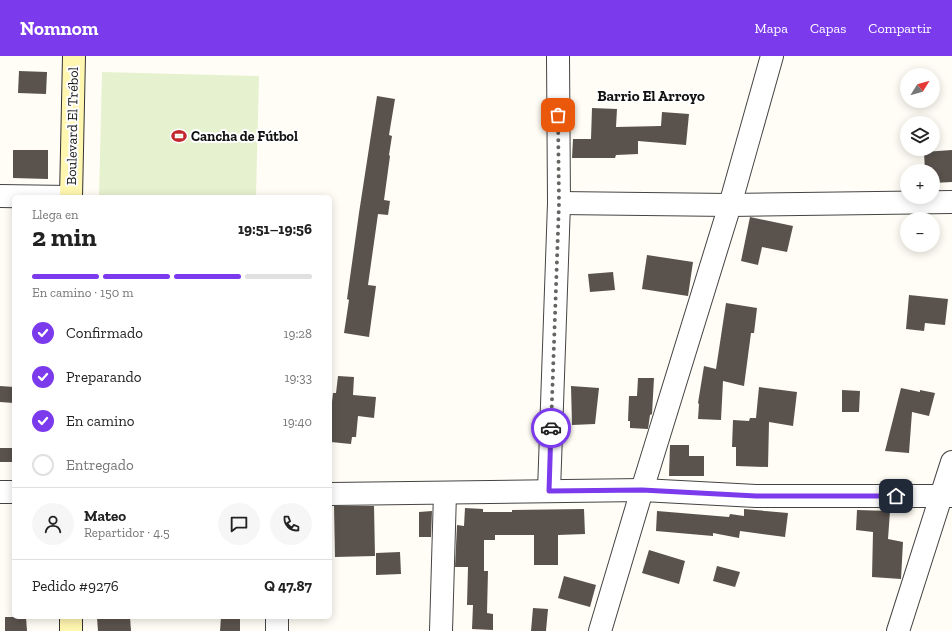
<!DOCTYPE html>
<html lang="es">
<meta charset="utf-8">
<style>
:root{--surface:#fff;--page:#f6f6f6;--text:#222;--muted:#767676;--line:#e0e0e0;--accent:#7c3aed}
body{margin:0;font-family:"Zilla Slab",serif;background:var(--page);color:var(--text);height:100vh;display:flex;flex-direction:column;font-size:15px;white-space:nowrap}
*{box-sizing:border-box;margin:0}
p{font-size:13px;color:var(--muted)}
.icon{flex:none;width:22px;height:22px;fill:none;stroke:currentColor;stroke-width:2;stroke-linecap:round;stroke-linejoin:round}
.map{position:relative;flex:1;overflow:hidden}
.side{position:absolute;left:12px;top:139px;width:320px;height:424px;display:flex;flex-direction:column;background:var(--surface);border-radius:6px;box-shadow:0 2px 10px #0003}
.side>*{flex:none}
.needle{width:26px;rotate:53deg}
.fabs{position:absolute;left:900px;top:12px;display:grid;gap:8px}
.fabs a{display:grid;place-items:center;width:40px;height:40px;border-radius:50%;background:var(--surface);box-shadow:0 2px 10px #0003;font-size:20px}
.pin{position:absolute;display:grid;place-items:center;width:34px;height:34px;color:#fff;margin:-17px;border-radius:8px;box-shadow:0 2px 6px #0006}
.courier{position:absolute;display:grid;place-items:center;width:40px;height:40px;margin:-20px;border:3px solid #7c3aed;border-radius:50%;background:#fff;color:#222;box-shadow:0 1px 5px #0007}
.head em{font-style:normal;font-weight:700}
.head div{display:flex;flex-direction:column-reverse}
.head{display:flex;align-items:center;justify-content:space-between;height:68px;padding:0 20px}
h1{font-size:26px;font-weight:700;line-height:30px}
.bar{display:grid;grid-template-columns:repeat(4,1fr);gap:6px 4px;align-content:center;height:48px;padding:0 20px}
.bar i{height:5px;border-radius:3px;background:var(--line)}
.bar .on{background:var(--accent)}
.bar p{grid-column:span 4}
.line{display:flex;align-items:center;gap:10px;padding:0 20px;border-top:1px solid var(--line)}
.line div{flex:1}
.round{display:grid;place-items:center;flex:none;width:42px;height:42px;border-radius:21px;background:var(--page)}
ol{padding:0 20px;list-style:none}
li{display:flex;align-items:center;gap:12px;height:44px}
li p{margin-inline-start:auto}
li .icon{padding:4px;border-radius:50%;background:var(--accent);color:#fff;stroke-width:4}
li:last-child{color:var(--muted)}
li i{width:22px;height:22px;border:2px solid var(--line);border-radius:50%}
header{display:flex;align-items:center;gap:24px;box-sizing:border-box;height:56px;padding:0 20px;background:var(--accent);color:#fff}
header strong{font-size:19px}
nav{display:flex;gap:22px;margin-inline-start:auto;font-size:14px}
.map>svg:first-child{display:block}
.pitch{fill:#e6f2cf}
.building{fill:#5a524d}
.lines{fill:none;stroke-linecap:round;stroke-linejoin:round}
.street-casing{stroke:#444;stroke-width:24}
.secondary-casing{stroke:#333;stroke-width:24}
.street{stroke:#fff;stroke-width:22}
.secondary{stroke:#fff6b0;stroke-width:22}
.done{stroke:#646461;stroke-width:4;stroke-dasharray:0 7.2}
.route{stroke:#7c3aed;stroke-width:5}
.labels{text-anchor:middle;stroke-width:4;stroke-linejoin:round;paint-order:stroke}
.street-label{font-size:14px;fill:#111;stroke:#fff}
.poi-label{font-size:14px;font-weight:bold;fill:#111;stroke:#fff;text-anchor:start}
.neighbourhood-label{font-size:15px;font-weight:bold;fill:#111;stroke:#fff}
</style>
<header>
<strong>Nomnom</strong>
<nav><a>Mapa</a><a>Capas</a><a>Compartir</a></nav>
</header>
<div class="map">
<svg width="952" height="575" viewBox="0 0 952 575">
<rect width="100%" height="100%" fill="#fffdf5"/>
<polygon class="pitch" points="102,16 259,20 256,141 99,141"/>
<g class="building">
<polygon points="19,15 47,16 46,38 18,37"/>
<polygon points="377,40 395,43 389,79 392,80 389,99 390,100 384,144 390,145 388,159 378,158 368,229 376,230 369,281 344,277 349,244 347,243 359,157"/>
<polygon points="592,52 617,53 616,71 661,70 662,56 689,58 686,89 638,85 638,98 616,99 615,102 572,102 573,83 591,83"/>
<polygon points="13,94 48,94 48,123 13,122"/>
<polygon points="952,94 952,126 933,127 933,115 925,115 924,96"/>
<polygon points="750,161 793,170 787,196 762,191 758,209 741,205"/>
<polygon points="647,199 693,206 688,240 642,233"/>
<polygon points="613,216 615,234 590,236 588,218"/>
<polygon points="909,239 948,243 945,269 925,267 924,275 906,273"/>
<polygon points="726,247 757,252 754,277 751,277 744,330 723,325 721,364 698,363 699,348 698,347 704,310 716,313"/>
<polygon points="338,320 354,321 353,339 376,341 374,362 358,360 356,381 352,381 351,388 331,386 332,379 330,378 330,364 333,337 336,337"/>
<polygon points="638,322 654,322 652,358 650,359 648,373 630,372 630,365 628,365 629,340 637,340"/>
<polygon points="0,330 14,331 14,347 0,346"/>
<polygon points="571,330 599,332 595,368 572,369"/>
<polygon points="759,331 797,336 793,370 769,366 768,411 736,410 736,391 732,391 733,364 749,365 750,362 756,362"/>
<polygon points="901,332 920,336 920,334 935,337 929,360 912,356 909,397 885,395"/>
<polygon points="842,334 860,335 859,356 842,356"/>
<polygon points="670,389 689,389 689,400 704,400 704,420 669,420"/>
<rect x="0" y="392" width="14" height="14"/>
<polygon points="334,450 374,450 375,500 335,501"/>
<polygon points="465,452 483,453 483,456 512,456 512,454 584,453 585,478 558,479 558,509 534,509 534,479 495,479 495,484 484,484 484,515 488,515 487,557 493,558 493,574 472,573 473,549 467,549 468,511 455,511 457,469 464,470"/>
<polygon points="744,453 788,457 785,481 740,475 739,482 713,477 713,480 656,475 657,455 729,461 730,458 744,460"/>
<polygon points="857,454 890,455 888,483 903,486 901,523 872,521 873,476 856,474"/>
<polygon points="432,455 431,481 419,481 419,456"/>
<polygon points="649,494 685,505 679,528 642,517"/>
<polygon points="400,496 401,518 376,519 376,497"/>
<polygon points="717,510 740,516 735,531 713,525"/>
<polygon points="564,520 596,529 590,551 558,542"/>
<polygon points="533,552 548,553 546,575 531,575"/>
<polygon points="5,561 26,561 27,575 5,575"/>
<polygon points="97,561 130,561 131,575 98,575"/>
<polygon points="221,561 240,561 240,575 220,575"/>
</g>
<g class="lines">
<g class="street-casing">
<g id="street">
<polyline points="0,140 70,141"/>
<polyline points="559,147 730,149 952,146"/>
<polyline points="549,435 559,147 558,0"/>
<polyline points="0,436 14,436"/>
<polyline points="330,438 642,434 756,440 952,440"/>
<polyline points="277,561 277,575"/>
<polyline points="441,575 445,437"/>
<polyline points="600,575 642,434 730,149 772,0"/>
<polyline points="898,575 952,406"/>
</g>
</g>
<g class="secondary-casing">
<g id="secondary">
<polyline points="71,141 74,0"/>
<polyline points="71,561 71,575"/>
</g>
</g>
<use href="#street" class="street"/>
<use href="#secondary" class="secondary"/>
</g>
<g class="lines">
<polyline class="done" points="551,372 559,147 558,59"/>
<polyline class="route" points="551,372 549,435 642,434 756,440 896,440"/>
</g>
<defs>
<g id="stadium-bare" transform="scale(1.2)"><path d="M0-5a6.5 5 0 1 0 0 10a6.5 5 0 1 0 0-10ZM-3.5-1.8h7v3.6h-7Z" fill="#c4262e" stroke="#fff" stroke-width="2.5" paint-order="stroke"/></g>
</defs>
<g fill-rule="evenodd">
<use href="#stadium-bare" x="179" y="80"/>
</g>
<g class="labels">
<g class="street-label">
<text transform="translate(72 70) rotate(-89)" y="5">Boulevard El Trébol</text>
</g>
<g class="poi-label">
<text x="191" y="85">Cancha de Fútbol</text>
</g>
<g class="neighbourhood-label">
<text x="651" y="45">Barrio El Arroyo</text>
</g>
</g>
</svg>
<div class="fabs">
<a><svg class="needle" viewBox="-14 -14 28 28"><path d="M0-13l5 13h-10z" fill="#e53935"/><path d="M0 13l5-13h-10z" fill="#767676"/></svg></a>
<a><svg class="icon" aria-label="layers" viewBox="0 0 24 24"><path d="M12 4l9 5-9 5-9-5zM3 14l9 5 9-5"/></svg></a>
<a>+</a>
<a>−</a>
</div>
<div class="pin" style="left:558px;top:59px;background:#ea580c"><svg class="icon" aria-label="bag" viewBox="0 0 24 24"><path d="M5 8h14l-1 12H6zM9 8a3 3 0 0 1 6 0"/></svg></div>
<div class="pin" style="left:896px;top:440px;background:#1f2937"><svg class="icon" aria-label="home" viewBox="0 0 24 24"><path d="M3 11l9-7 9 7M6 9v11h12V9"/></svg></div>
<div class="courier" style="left:551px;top:372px"><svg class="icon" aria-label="car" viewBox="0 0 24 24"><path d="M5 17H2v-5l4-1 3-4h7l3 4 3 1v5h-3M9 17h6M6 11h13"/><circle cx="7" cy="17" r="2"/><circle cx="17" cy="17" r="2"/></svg></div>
<section class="side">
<div class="head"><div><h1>2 min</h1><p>Llega en</p></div><em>19:51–19:56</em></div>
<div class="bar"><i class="on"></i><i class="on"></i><i class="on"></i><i></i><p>En camino · 150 m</p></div>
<ol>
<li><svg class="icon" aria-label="check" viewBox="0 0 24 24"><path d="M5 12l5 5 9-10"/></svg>Confirmado<p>19:28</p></li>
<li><svg class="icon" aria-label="check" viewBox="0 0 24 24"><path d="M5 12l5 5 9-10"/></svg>Preparando<p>19:33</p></li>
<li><svg class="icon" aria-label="check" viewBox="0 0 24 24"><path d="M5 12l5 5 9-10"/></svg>En camino<p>19:40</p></li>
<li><i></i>Entregado</li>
</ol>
<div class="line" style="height:72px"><a class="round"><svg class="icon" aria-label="person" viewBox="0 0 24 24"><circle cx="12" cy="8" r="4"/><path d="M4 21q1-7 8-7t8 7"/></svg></a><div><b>Mateo</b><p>Repartidor · 4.5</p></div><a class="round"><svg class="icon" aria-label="chat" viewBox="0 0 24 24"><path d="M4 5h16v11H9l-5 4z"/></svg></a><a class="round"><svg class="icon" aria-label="phone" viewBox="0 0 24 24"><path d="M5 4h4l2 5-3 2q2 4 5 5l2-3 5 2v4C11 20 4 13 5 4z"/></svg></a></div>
<div class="line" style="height:52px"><div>Pedido #9276</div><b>Q 47.87</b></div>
</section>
</div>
